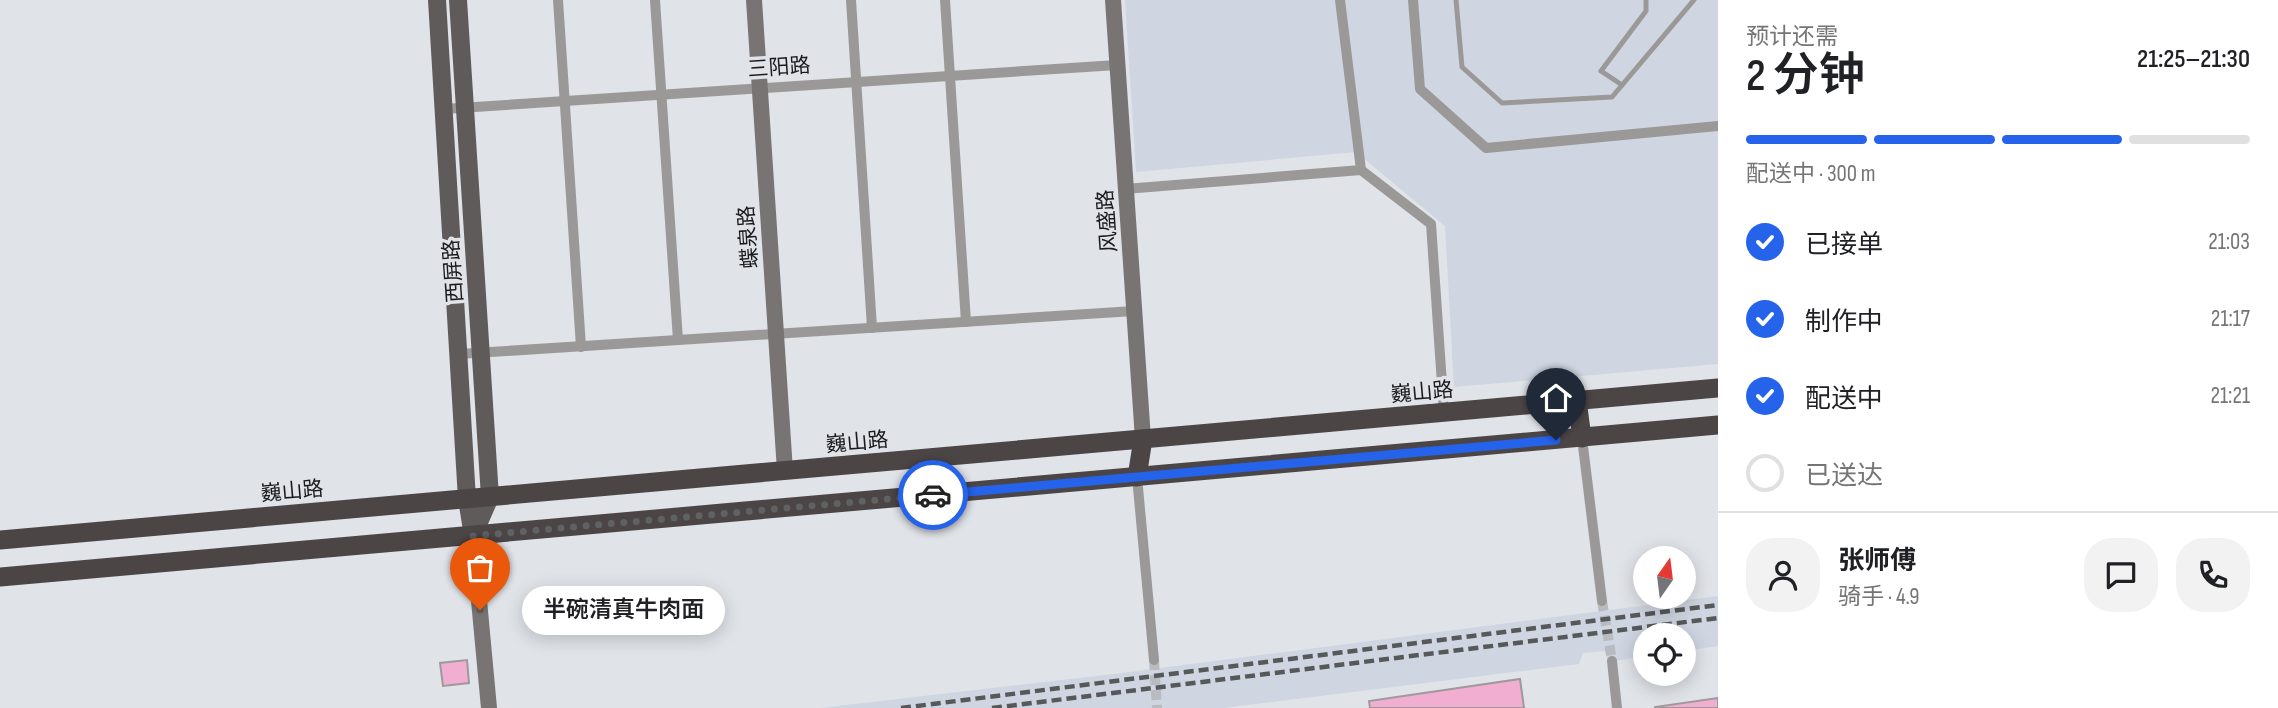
<!DOCTYPE html>
<html lang="zh">
<meta charset="utf-8">
<style>
:root{--surface:#fff;--page:#f2f2f2;--text:#202124;--muted:#757577;--line:#e0e0e0;--accent:#2563eb}
body{margin:0;font-family:"Sofia Sans Condensed","Noto Sans SC",sans-serif;background:var(--page);color:var(--text);height:100vh;display:flex;flex-direction:column;font-size:26px;white-space:nowrap}
*{box-sizing:border-box;margin:0}
p{font-size:23px;color:var(--muted)}
.icon{flex:none;width:38px;height:38px;fill:none;stroke:currentColor;stroke-width:2;stroke-linecap:round;stroke-linejoin:round}
.map{position:relative;flex:1;overflow:hidden}
.panel{display:flex;flex-direction:column;background:var(--surface);width:560px}
.panel>*{flex:none}
.needle{width:46px;rotate:14deg}
.buttons{position:absolute;left:1633px;top:546px;display:grid;gap:14px}
.buttons a{display:grid;place-items:center;width:63px;height:63px;border-radius:50%;background:var(--surface);box-shadow:0 4px 18px #0003;font-size:35px}
.pin{position:absolute;display:grid;place-items:center;width:60px;height:60px;color:#fff;margin:-72px -30px;border-radius:50% 50% 50% 0;rotate:-45deg;box-shadow:0 0 7px #0007}
.pin .icon{rotate:45deg}
.courier{position:absolute;display:grid;place-items:center;width:70px;height:70px;margin:-35px;border:5px solid #2563eb;border-radius:50%;background:#fff;color:#222;box-shadow:0 2px 9px #0007}
.bubble{position:absolute;height:49px;border-radius:24px;background:var(--surface);box-shadow:0 4px 18px #0003;font-size:23px;font-weight:600;line-height:49px;text-align:center}
.headline em{font-style:normal;font-weight:600}
.headline div{display:flex;flex-direction:column-reverse}
.headline{display:flex;align-items:center;justify-content:space-between;height:119px;padding:0 28px}
h1{font-size:46px;font-weight:600;line-height:52px}
.bar{display:grid;grid-template-columns:repeat(4,1fr);gap:10px 7px;align-content:center;height:84px;padding:0 28px}
.bar i{height:9px;border-radius:5px;background:var(--line)}
.bar .selected{background:var(--accent)}
.bar p{grid-column:span 4}
.line{display:flex;align-items:center;gap:18px;padding:0 28px;border-top:2px solid var(--line)}
.line div{flex:1}
.round{display:grid;place-items:center;flex:none;width:74px;height:74px;border-radius:28px;background:var(--page)}
ol{padding:0 28px;list-style:none}
li{display:flex;align-items:center;gap:21px;height:77px}
li p{margin-inline-start:auto}
li .icon{padding:7px;border-radius:50%;background:var(--accent);color:#fff;stroke-width:4}
li:last-child{color:var(--muted)}
li i{width:38px;height:38px;border:4px solid var(--line);border-radius:50%}
main{display:flex;flex:1;min-height:0}
.map>svg:first-child{display:block}
.built{fill:#cfd6e1}
.building{fill:#f2aed0;stroke:#9e999b;stroke-width:2}
.lines{fill:none;stroke-linecap:round;stroke-linejoin:round}
.street-tunnel{stroke:#b8bbbf;stroke-width:10;stroke-dasharray:10 5;stroke-linecap:butt}
.lane{stroke:#9b9898;stroke-width:5}
.street{stroke:#9b9898;stroke-width:10}
.secondary{stroke:#787474;stroke-width:16}
.primary{stroke:#605b5b;stroke-width:18}
.highway{stroke:#4b4546;stroke-width:19}
.rail{stroke:#56585a;stroke-width:4.5;stroke-dasharray:10 5;stroke-linecap:butt}
.done{stroke:#5f6164;stroke-width:7;stroke-dasharray:0 12.6}
.route{stroke:#2563eb;stroke-width:9}
.labels{text-anchor:middle;stroke-width:7;stroke-linejoin:round;paint-order:stroke}
.street-label{font-size:21px;fill:#1a1b1d;stroke:#e0e3e8}
</style>
<main>
<div class="map">
<svg width="1718" height="708" viewBox="0 0 1718 708">
<rect width="100%" height="100%" fill="#e0e3e8"/>
<g class="built">
<polygon points="1125,0 1718,0 1718,364 1454,387 1445,226 1356,152 1136,172"/>
<polygon points="1718,596 1718,646 1684,651 1684,635 1645,635 1645,656 1608,662 1605,651 1583,653 1579,664 1224,708 821,708 1122,673"/>
</g>
<g class="building">
<polygon points="467,660 469,683 443,686 440,663"/>
<polygon points="1520,679 1524,708 1370,708 1369,701"/>
<polygon points="1718,698 1718,708 1655,708 1655,707"/>
</g>
<g class="lines">
<g class="street-tunnel">
<polyline points="1602,601 1612,661"/>
<polyline points="1154,660 1157,708"/>
</g>
<g class="lane">
<polyline points="1456,0 1462,67 1502,103 1612,97 1694,0"/>
<polyline points="1622,85 1601,71 1646,11 1646,0"/>
</g>
<g class="street">
<polyline points="558,0 581,347"/>
<polyline points="655,0 678,340"/>
<polyline points="851,0 872,328"/>
<polyline points="945,0 966,322"/>
<polyline points="1413,0 1420,89 1486,148 1718,126"/>
<polyline points="444,109 1117,65"/>
<polyline points="1361,170 1431,224 1444,413"/>
<polyline points="1125,189 1361,170 1340,0"/>
<polyline points="459,354 1134,311"/>
<polyline points="1582,438 1602,601"/>
<polyline points="1137,477 1154,660"/>
<polyline points="1612,661 1617,708"/>
</g>
<g class="secondary">
<polyline points="754,0 785,471"/>
<polyline points="1113,0 1143,439"/>
<polyline points="473,536 489,708"/>
</g>
<g class="primary">
<polyline points="437,0 467,499 473,536"/>
<polyline points="458,0 490,497 473,536"/>
</g>
<g class="highway">
<polyline points="1577,400 1582,438"/>
<polyline points="1137,477 1143,439"/>
<polyline points="0,540 1718,388"/>
<polyline points="0,577 1718,425"/>
</g>
<g class="rail">
<polyline points="901,708 1718,605"/>
<polyline points="992,708 1718,618"/>
</g>
</g>
<g class="lines">
<polyline class="done" points="480,610 472,536 933,495"/>
<polyline class="route" points="933,495 1556,440"/>
</g>
<g class="labels">
<g class="street-label">
<text transform="translate(779 67) rotate(-4)" y="7">三阳路</text>
<text transform="translate(1107 221) rotate(-94)" y="7">风盛路</text>
<text transform="translate(748 237) rotate(-94)" y="7">蝶泉路</text>
<text transform="translate(453 271) rotate(-94)" y="7">西屏路</text>
<text transform="translate(1422 392) rotate(-5)" y="7">巍山路</text>
<text transform="translate(857 442) rotate(-5)" y="7">巍山路</text>
<text transform="translate(292 491) rotate(-5)" y="7">巍山路</text>
</g>
</g>
</svg>
<div class="buttons">
<a><svg class="needle" viewBox="-14 -14 28 28"><path d="M0-13l5 13h-10z" fill="#e53935"/><path d="M0 13l5-13h-10z" fill="#757577"/></svg></a>
<a><svg class="icon" aria-label="locate" viewBox="0 0 24 24"><circle cx="12" cy="12" r="6"/><path d="M12 2v4M12 18v4M2 12h4M18 12h4"/></svg></a>
</div>
<div class="pin" style="left:480px;top:610px;background:#ea580c"><svg class="icon" aria-label="bag" viewBox="0 0 24 24"><path d="M5 8h14l-1 12H6zM9 8a3 3 0 0 1 6 0"/></svg></div>
<div class="pin" style="left:1556px;top:440px;background:#1f2937"><svg class="icon" aria-label="home" viewBox="0 0 24 24"><path d="M3 11l9-7 9 7M6 9v11h12V9"/></svg></div>
<div class="courier" style="left:933px;top:495px"><svg class="icon" aria-label="car" viewBox="0 0 24 24"><path d="M5 17H2v-5l4-1 3-4h7l3 4 3 1v5h-3M9 17h6M6 11h13"/><circle cx="7" cy="17" r="2"/><circle cx="17" cy="17" r="2"/></svg></div>
<div class="bubble" style="left:522px;top:586px;width:203px">半碗清真牛肉面</div>
</div>
<section class="panel">
<div class="headline"><div><h1>2 分钟</h1><p>预计还需</p></div><em>21:25–21:30</em></div>
<div class="bar"><i class="selected"></i><i class="selected"></i><i class="selected"></i><i></i><p>配送中 · 300 m</p></div>
<ol>
<li><svg class="icon" aria-label="check" viewBox="0 0 24 24"><path d="M5 12l5 5 9-10"/></svg>已接单<p>21:03</p></li>
<li><svg class="icon" aria-label="check" viewBox="0 0 24 24"><path d="M5 12l5 5 9-10"/></svg>制作中<p>21:17</p></li>
<li><svg class="icon" aria-label="check" viewBox="0 0 24 24"><path d="M5 12l5 5 9-10"/></svg>配送中<p>21:21</p></li>
<li><i></i>已送达</li>
</ol>
<div class="line" style="height:126px"><a class="round"><svg class="icon" aria-label="person" viewBox="0 0 24 24"><circle cx="12" cy="8" r="4"/><path d="M4 21q1-7 8-7t8 7"/></svg></a><div><b>张师傅</b><p>骑手 · 4.9</p></div><a class="round"><svg class="icon" aria-label="chat" viewBox="0 0 24 24"><path d="M4 5h16v11H9l-5 4z"/></svg></a><a class="round"><svg class="icon" aria-label="phone" viewBox="0 0 24 24"><path d="M5 4h4l2 5-3 2q2 4 5 5l2-3 5 2v4C11 20 4 13 5 4z"/></svg></a></div>
</section>
</main>
